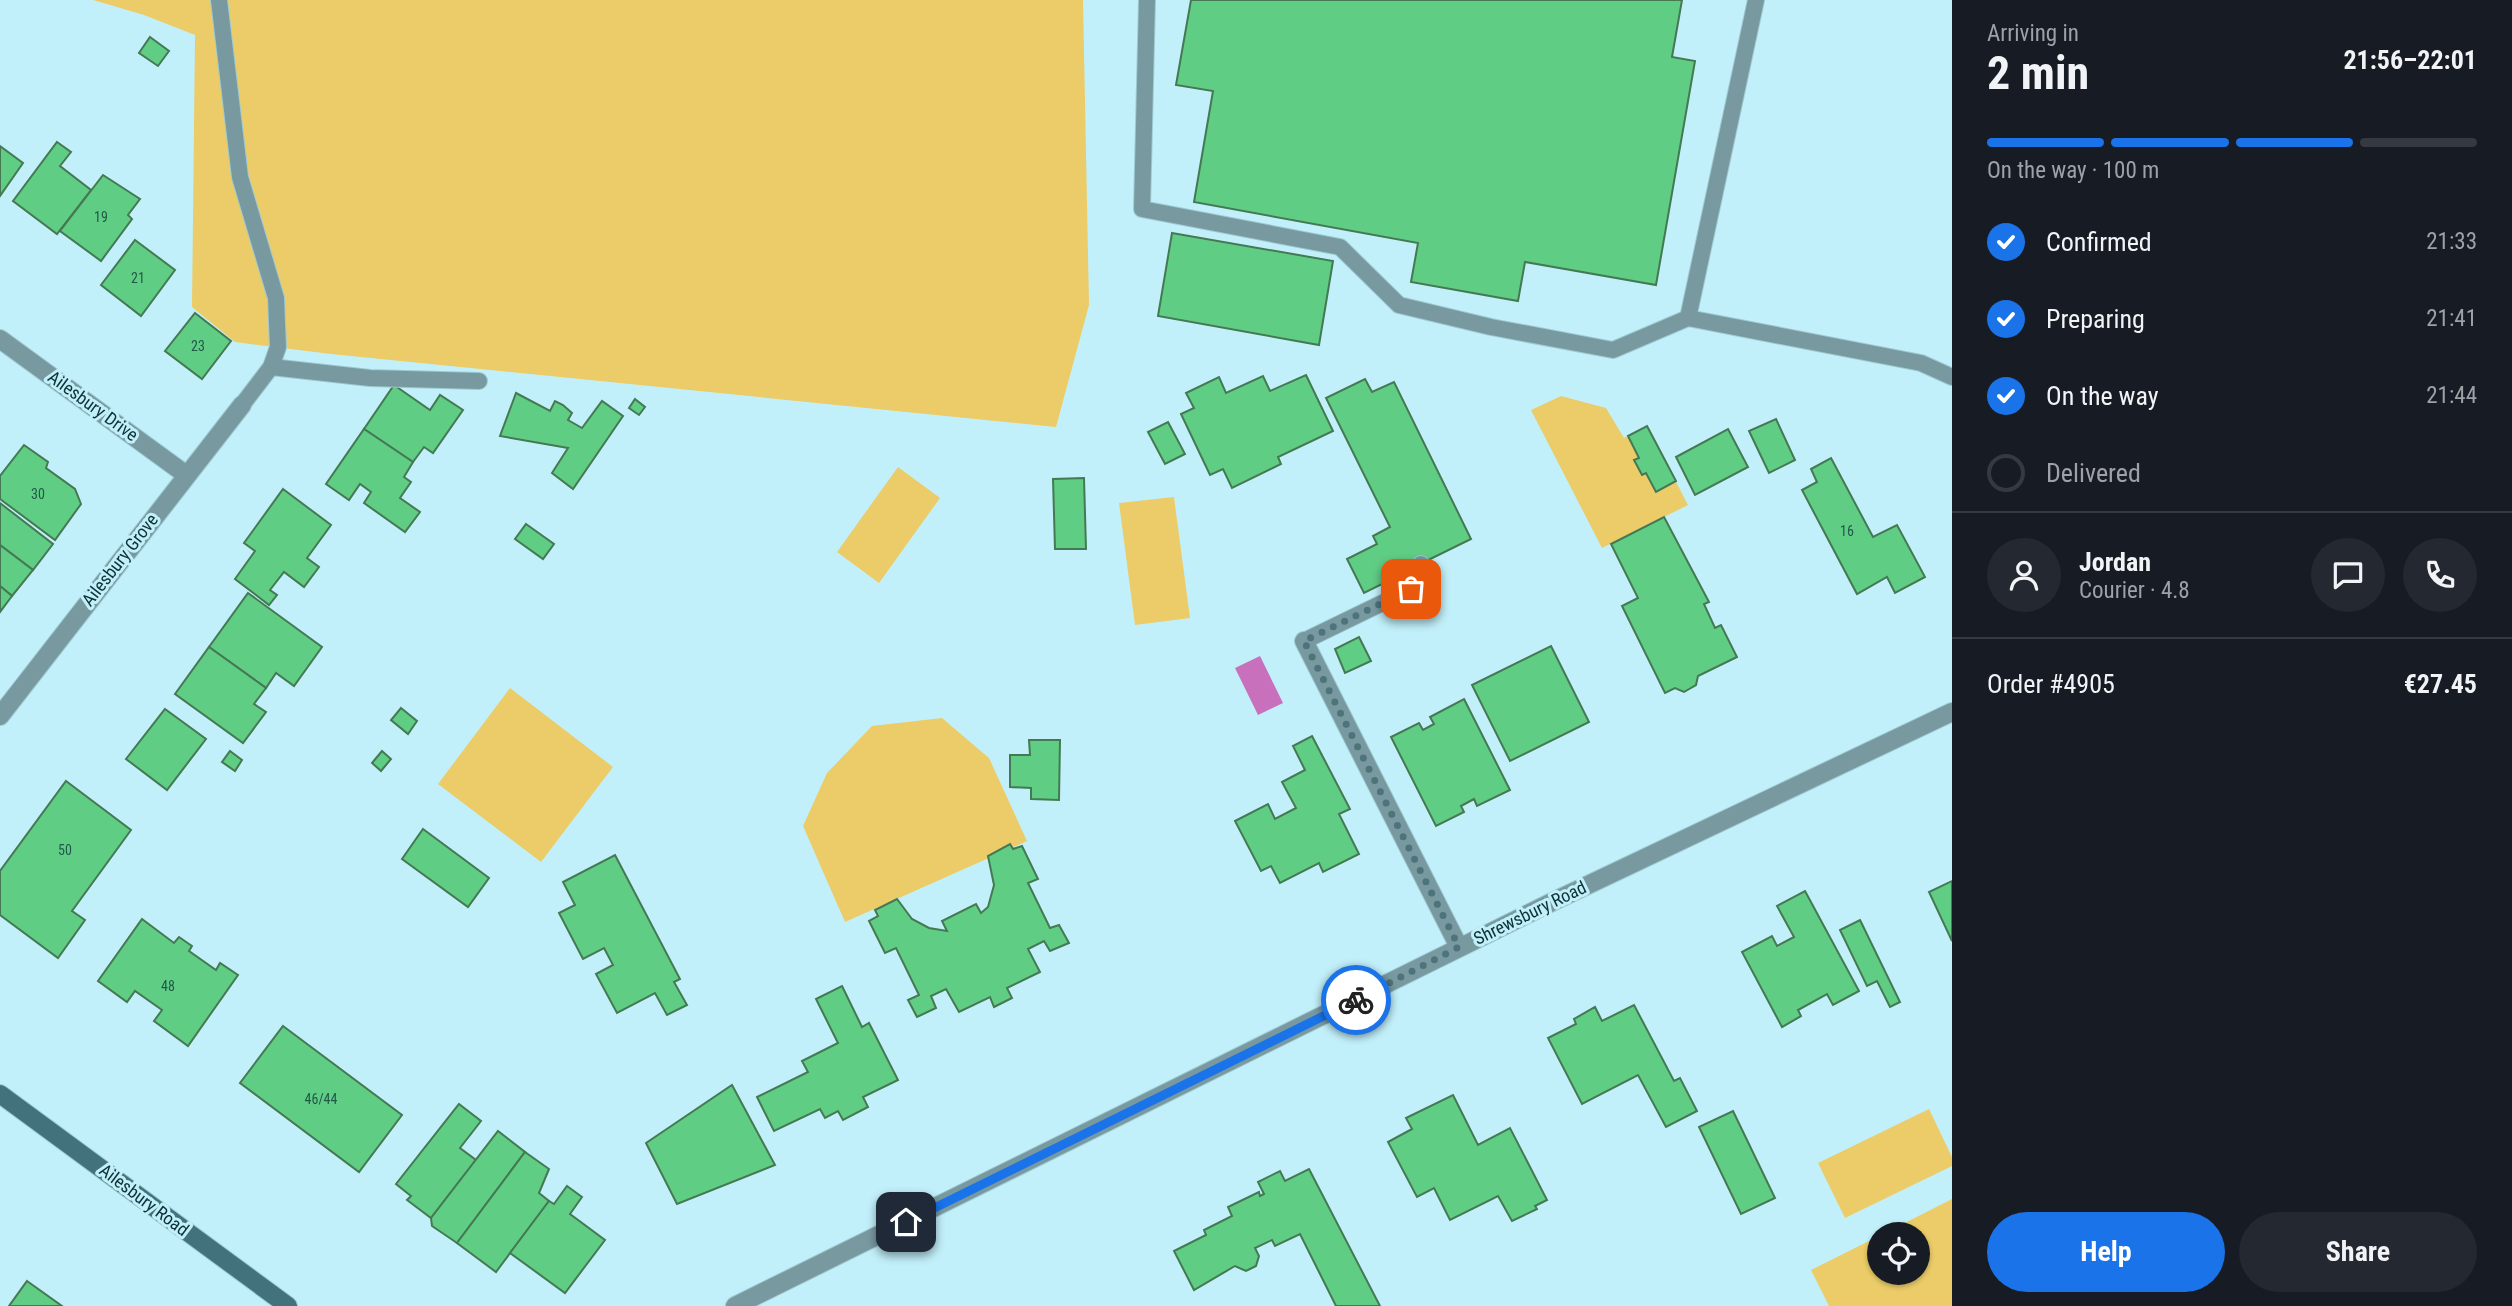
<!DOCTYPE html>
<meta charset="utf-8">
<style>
:root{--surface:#171b24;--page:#242831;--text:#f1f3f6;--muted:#9ea1a6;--line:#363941;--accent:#1a73e8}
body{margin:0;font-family:"Roboto Condensed",sans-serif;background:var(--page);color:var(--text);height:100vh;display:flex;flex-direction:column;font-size:26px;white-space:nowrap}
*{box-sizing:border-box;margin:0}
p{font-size:23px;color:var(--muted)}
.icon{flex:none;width:38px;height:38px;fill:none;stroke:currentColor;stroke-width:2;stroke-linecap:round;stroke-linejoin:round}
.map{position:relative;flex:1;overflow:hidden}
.drawer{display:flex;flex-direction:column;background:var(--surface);width:560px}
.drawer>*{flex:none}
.buttons{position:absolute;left:1867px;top:1222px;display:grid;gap:14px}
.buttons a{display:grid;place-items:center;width:63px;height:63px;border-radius:50%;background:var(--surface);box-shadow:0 2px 5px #0004;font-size:35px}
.pin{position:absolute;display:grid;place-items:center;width:60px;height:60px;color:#fff;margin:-30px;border-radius:14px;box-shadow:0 4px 10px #0006}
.courier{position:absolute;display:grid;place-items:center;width:70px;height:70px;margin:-35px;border:5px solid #1a73e8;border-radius:50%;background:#fff;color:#222;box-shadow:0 2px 9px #0007}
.headline em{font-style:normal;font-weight:700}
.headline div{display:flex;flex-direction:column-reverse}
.headline{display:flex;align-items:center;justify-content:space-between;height:119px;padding:0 35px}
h1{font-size:46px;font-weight:700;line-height:52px}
.bar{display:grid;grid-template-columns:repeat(4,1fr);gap:10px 7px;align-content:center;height:84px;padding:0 35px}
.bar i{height:9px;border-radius:5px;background:var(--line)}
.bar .current{background:var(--accent)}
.bar p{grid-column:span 4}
.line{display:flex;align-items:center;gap:18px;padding:0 35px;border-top:2px solid var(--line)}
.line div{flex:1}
.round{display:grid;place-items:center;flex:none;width:74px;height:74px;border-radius:37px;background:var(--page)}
ol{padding:0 35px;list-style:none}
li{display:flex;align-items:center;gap:21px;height:77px}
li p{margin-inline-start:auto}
li .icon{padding:7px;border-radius:50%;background:var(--accent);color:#fff;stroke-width:4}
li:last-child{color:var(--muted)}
li i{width:38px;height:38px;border:4px solid var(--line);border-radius:50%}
.primary-button{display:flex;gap:14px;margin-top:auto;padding:14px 35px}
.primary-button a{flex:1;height:80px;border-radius:42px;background:var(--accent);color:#fff;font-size:28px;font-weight:700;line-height:80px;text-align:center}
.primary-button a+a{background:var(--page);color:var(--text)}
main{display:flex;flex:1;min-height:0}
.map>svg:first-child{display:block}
.green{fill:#ebcc68}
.water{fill:#c870bc}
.building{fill:#60cd84;stroke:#447953;stroke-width:2}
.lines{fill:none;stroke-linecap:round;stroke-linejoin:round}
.service-casing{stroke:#9ecad3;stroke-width:18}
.minor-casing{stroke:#9ecad3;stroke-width:20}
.secondary-casing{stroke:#9ecad3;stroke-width:20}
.service{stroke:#7999a0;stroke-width:16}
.minor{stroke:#7999a0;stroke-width:18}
.secondary{stroke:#42737d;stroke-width:18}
.done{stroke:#4d747b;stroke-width:7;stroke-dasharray:0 12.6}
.route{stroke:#1a73e8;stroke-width:9}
.labels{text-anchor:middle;stroke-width:6;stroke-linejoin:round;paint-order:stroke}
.number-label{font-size:14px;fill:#22584a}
.street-label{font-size:18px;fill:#0e3137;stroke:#c2f0fa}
</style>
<main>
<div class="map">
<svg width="1952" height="1306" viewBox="0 0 1952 1306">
<rect width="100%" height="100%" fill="#c2f0fa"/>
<g class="green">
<polygon points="93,0 1083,0 1089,305 1056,427 331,354 235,342 192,307 195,35 144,15"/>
<polygon points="1561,396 1606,408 1624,438 1647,426 1688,505 1602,548 1531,410"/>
<polygon points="898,467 940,498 879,583 837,552"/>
<polygon points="1174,497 1190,618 1135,625 1119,503"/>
<polygon points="510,688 613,767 541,862 438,784"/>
<polygon points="942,718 989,758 1027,841 845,922 803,826 827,773 872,726"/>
<polygon points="1929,1109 1952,1157 1952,1166 1845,1218 1818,1163"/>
<polygon points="1952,1199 1952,1306 1829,1306 1811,1270 1879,1236 1880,1272 1918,1272 1918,1234 1883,1234"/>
</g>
<polygon class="water" points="1260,656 1283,703 1258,715 1235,668"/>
<g class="building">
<polygon points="1191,0 1682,0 1672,57 1695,61 1656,285 1525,262 1518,301 1411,282 1418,243 1194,202 1213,91 1176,85"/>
<polygon points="150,37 169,51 158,66 139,53"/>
<polygon points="57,142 71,152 60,166 91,190 57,234 13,201"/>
<polygon points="0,146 23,163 0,196"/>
<polygon points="103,175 140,199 128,215 132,219 101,261 60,231"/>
<polygon points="1172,233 1333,261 1319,345 1158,316"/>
<polygon points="135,240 175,270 141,316 101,285"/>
<polygon points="195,313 231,341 202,379 165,351"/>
<polygon points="1306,375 1333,431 1278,457 1281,464 1232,488 1223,469 1210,475 1181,414 1194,408 1186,393 1219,377 1226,393 1263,376 1270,391"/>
<polygon points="1365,379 1372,392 1394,382 1471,539 1416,566 1420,573 1395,585 1392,579 1364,593 1347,559 1377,544 1373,536 1390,527 1326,398"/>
<polygon points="394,385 430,410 440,395 463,410 433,453 424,447 413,462 364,429"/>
<polygon points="516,393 550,411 555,401 563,405 572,413 568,420 582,428 602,401 623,416 573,489 552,473 568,448 500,436"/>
<polygon points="635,399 645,407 639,415 629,408"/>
<polygon points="1776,419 1795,460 1769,473 1749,431"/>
<polygon points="1168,422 1185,454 1165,464 1148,432"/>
<polygon points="1647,426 1676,481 1656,492 1646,473 1642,475 1634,460 1639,458 1628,436"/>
<polygon points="364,429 413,462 404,477 411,482 400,498 420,512 405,532 364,503 371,492 360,484 349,500 326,484"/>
<polygon points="1728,429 1748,467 1695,495 1676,457"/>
<polygon points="24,445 48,462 46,468 75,489 81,504 55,540 0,499 0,476"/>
<polygon points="1831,458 1873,537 1897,525 1925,577 1895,593 1887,577 1857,594 1802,490 1817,482 1811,469"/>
<polygon points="1084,478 1086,549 1055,549 1053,479"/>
<polygon points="283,489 331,525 307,558 319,567 304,587 284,572 270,590 277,595 269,605 235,579 255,551 244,543"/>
<polygon points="0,503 53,544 33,570 0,545"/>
<polygon points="1664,517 1709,602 1704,604 1715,628 1721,625 1737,657 1698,676 1696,685 1684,692 1675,688 1665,693 1622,606 1638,598 1611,544"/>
<polygon points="526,524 554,544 543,559 515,539"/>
<polygon points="0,545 33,570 12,596 0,586"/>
<polygon points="0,586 12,596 0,612"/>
<polygon points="248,593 322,647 294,686 276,673 266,688 209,647"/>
<polygon points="1359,637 1371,661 1345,673 1335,649"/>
<polygon points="1551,646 1589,722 1510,761 1472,685"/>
<polygon points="209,647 266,688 254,704 266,712 243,743 175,694"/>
<polygon points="1464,699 1510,790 1477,806 1474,799 1461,806 1464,812 1436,826 1391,737 1419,723 1423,730 1434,724 1430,717"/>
<polygon points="401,708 417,721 408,734 391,720"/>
<polygon points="165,709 206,739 167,790 126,759"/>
<polygon points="1312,736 1350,809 1339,814 1359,854 1323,872 1319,863 1280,883 1271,866 1261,871 1235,821 1268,804 1275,819 1296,808 1282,782 1305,770 1293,746"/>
<polygon points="1029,740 1060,740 1059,800 1031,799 1031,788 1010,787 1010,755 1030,755"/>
<polygon points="230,751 242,760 235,771 222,762"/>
<polygon points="382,751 391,759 381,771 372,763"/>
<polygon points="66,781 131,830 72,911 85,920 58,958 0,915 0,871"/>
<polygon points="423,829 489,878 468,907 402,859"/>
<polygon points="1010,844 1013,849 1022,846 1038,879 1028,883 1050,928 1059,925 1069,943 1050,951 1044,941 1028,949 1040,972 1007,988 1012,998 994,1007 990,997 959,1012 946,989 931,996 936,1008 917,1017 908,1000 919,995 896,948 885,953 869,921 878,916 875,910 897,899 912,919 929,928 947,931 942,921 976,904 981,913 988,907 994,885 988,856"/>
<polygon points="615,855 680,979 674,982 687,1005 667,1015 655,993 617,1013 596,974 613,965 604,948 583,959 559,913 575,905 563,882"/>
<polygon points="1952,881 1952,941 1929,892"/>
<polygon points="1805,891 1859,991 1833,1005 1827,994 1798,1010 1801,1016 1782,1027 1742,952 1772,936 1777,946 1794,937 1777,906"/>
<polygon points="142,919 174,943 179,937 192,946 189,951 216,970 220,963 238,975 188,1046 154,1021 162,1010 135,991 127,1002 98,981"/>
<polygon points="1860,920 1900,1002 1890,1007 1877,981 1867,986 1840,930"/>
<polygon points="842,986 862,1027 869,1023 898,1080 863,1097 868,1107 843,1120 838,1111 825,1118 820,1109 774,1131 757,1097 808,1072 802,1061 838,1043 816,999"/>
<polygon points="1634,1005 1674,1081 1680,1078 1697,1111 1666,1127 1638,1075 1582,1104 1548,1038 1576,1024 1574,1019 1595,1007 1602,1021"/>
<polygon points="283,1026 402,1115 359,1172 240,1083"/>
<polygon points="732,1085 775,1165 677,1204 646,1143"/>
<polygon points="1453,1095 1478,1145 1510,1128 1547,1200 1535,1206 1537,1209 1512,1221 1498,1196 1450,1220 1434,1188 1417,1197 1388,1142 1412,1129 1406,1118"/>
<polygon points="459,1104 481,1121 460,1148 476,1160 431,1218 407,1200 411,1196 396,1184"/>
<polygon points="1733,1111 1775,1198 1741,1214 1699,1127"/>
<polygon points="498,1131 525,1152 457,1243 432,1226 431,1218"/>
<polygon points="525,1152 549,1169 539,1193 549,1201 496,1272 457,1243"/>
<polygon points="1309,1169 1380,1306 1336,1306 1300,1234 1275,1246 1272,1240 1255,1248 1259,1256 1256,1266 1246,1271 1235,1266 1194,1290 1174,1251 1206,1235 1204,1230 1232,1216 1228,1207 1259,1192 1260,1196 1264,1194 1258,1182 1280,1171 1285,1181"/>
<polygon points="567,1186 582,1197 570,1214 605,1240 565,1293 510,1253 549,1201 554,1204"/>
<polygon points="27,1281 62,1306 9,1306"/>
</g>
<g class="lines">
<g class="service-casing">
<g id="service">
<polyline points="219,0 240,177 276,298 278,347 271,367 242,405"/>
<polyline points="1147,0 1142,209 1340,247 1399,305 1491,327 1613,350 1688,318"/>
<polyline points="1756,0 1688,318 1921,363 1952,377"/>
<polyline points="271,367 370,378 479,381"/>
<polyline points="1304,641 1411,589 1423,576 1421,564"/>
</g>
</g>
<g class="minor-casing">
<g id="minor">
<polyline points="0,339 185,474"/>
<polyline points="1304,641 1459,947"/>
<polyline points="0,716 242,405"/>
<polyline points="735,1306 1552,902 1952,712"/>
</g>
</g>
<g class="secondary-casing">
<polyline id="secondary" points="0,1094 288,1306"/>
</g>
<use href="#service" class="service"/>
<use href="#minor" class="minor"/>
<use href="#secondary" class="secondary"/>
</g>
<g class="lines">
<polyline class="done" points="1356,1000 1459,947 1304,641 1411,589"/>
<polyline class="route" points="906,1222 1356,1000"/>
</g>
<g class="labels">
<g class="number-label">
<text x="101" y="222">19</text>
<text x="138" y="283">21</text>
<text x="198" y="351">23</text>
<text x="38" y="499">30</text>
<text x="1847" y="536">16</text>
<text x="65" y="855">50</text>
<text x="168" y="991">48</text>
<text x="321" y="1104">46/44</text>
</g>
<g class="street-label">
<text transform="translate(93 406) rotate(36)" y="6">Ailesbury Drive</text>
<text transform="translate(120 560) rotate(-52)" y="6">Ailesbury Grove</text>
<text transform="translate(1530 913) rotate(-26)" y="6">Shrewsbury Road</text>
<text transform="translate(144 1200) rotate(37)" y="6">Ailesbury Road</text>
</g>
</g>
</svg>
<div class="buttons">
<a><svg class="icon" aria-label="locate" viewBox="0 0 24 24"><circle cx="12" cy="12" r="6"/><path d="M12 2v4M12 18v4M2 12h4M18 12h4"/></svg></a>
</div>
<div class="pin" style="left:1411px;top:589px;background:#ea580c"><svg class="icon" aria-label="bag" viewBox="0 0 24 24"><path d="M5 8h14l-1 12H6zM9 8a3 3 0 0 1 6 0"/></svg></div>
<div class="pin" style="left:906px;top:1222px;background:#1f2937"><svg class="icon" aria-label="home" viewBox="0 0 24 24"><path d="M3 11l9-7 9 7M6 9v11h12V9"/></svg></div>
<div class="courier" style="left:1356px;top:1000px"><svg class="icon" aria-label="bike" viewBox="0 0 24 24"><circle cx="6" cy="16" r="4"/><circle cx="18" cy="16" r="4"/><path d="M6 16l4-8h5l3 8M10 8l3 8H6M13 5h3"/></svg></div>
</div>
<section class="drawer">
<div class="headline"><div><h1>2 min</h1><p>Arriving in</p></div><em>21:56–22:01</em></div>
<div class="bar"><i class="current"></i><i class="current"></i><i class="current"></i><i></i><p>On the way · 100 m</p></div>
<ol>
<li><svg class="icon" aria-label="check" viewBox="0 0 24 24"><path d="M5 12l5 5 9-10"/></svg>Confirmed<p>21:33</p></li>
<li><svg class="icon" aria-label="check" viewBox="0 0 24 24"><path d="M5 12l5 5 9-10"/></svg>Preparing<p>21:41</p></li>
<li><svg class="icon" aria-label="check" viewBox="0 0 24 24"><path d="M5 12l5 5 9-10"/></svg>On the way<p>21:44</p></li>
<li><i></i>Delivered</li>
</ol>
<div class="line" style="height:126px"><a class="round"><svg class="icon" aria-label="person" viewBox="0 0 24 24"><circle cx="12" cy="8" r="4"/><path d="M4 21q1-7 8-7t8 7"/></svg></a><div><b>Jordan</b><p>Courier · 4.8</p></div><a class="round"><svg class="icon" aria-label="chat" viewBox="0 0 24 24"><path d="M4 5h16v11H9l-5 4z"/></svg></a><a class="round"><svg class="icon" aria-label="phone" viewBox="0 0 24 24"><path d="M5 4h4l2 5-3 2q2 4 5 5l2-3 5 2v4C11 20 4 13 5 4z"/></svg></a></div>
<div class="line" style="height:91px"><div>Order #4905</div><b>€27.45</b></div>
<div class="primary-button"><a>Help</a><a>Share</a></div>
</section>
</main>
